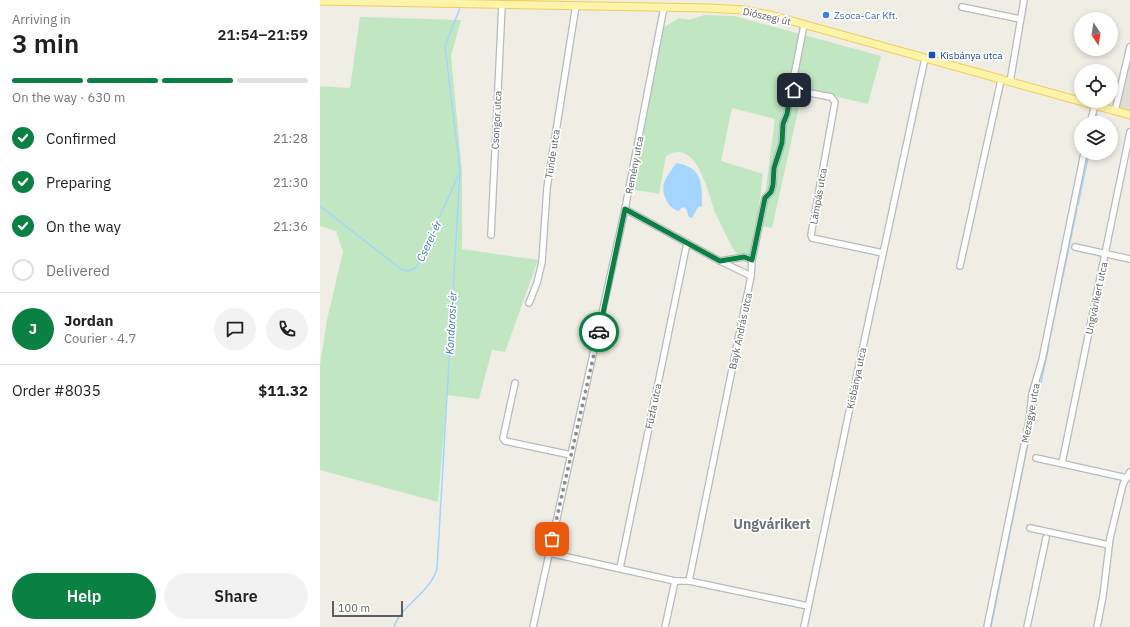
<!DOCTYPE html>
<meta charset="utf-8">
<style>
:root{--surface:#fff;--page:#f2f2f2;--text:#202124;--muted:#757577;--line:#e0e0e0;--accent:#0b8043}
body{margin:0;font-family:"IBM Plex Sans",sans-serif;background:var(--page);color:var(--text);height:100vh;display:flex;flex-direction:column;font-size:15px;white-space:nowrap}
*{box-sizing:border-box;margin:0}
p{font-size:13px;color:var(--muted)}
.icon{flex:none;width:22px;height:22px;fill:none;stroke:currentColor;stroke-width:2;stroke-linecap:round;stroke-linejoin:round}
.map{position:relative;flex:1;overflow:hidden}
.drawer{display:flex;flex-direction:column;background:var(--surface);width:320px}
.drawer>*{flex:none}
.needle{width:26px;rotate:168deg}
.tools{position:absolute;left:754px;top:12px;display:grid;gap:8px}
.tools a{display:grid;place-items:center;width:44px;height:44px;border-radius:50%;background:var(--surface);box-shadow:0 2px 6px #0003;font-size:20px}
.scale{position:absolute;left:12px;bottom:10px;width:71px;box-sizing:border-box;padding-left:4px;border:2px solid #5c6065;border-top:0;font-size:11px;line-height:14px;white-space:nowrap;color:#5c6065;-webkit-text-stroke:3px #fff;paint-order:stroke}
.pin{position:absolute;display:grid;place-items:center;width:34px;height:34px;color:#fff;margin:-17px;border-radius:8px;box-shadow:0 2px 6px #0006}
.courier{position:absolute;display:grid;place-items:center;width:40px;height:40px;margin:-20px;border:3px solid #0b8043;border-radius:50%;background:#fff;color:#222;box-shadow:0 1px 5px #0007}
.summary em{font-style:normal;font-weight:600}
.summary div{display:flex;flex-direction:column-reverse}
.summary{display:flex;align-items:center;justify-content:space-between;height:68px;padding:0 12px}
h1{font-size:26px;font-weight:600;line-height:30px}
.bar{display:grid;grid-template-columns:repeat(4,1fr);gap:6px 4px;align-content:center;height:48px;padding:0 12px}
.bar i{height:5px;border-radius:3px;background:var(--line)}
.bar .current{background:var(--accent)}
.bar p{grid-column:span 4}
.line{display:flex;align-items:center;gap:10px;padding:0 12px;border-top:1px solid var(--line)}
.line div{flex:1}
.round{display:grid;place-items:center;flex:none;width:42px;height:42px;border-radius:21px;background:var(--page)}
ol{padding:0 12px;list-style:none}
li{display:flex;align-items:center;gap:12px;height:44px}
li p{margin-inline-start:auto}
li .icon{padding:4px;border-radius:50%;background:var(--accent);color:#fff;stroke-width:4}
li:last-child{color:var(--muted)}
li i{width:22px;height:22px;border:2px solid var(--line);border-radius:50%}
.primary-button{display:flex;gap:8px;margin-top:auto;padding:8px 12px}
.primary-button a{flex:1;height:46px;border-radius:24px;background:var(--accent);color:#fff;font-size:16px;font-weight:600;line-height:46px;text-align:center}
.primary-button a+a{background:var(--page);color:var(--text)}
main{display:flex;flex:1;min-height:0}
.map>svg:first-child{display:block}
.education{fill:#dfdcd2}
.green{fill:#c0e7c2}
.water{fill:#a4d5ff}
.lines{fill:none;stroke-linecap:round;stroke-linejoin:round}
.stream{stroke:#a4d5ff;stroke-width:1.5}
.minor-casing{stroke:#b7babe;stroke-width:8}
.major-casing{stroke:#f3cc59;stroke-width:9}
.minor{stroke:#fff;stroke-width:5.5}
.major{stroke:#fff4a9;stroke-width:7}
.done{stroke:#8f9191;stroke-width:4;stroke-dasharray:0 7.2}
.route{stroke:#0b8043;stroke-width:5}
.shop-dot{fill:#3f7fe0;stroke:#fff;stroke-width:1.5}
.transit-dot{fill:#1a4fb4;stroke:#fff;stroke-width:1.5}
.labels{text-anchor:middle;stroke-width:3.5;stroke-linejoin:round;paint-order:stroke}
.shop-label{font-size:10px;fill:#366cbe;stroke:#fff;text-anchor:start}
.street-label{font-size:10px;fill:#5c6065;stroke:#fff}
.transit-label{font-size:10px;fill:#164399;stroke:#fff;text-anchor:start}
.water-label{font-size:11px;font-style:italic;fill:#3f74b3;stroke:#fff}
.district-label{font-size:14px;font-weight:bold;fill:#6d7277;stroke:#fff}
</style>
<main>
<section class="drawer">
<div class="summary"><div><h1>3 min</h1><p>Arriving in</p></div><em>21:54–21:59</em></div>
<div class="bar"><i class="current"></i><i class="current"></i><i class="current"></i><i></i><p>On the way · 630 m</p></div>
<ol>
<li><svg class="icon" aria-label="check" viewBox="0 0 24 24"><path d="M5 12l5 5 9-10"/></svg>Confirmed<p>21:28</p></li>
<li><svg class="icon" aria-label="check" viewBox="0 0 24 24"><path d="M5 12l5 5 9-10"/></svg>Preparing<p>21:30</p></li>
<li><svg class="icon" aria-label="check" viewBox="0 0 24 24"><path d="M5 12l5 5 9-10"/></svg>On the way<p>21:36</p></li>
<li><i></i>Delivered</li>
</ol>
<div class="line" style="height:72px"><b class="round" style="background:var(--accent);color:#fff">J</b><div><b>Jordan</b><p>Courier · 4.7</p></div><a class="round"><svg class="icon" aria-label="chat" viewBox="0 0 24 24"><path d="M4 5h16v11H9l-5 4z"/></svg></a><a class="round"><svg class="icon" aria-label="phone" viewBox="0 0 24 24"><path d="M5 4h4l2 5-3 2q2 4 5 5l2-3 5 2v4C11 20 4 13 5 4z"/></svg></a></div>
<div class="line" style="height:52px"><div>Order #8035</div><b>$11.32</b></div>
<div class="primary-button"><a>Help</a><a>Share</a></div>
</section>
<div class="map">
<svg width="810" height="627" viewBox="0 0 810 627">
<rect width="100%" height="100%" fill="#efede4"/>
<polygon class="education" points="810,61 810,113 797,109"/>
<g class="green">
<path d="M384,15L414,16L561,56L548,104L483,89L452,228L441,226L455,119L412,108L401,161L443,174L432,259L415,252C408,240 402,227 396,214C388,196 378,136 346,156L339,194L310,189L341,29L359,18L369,20Z"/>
<polygon points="40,17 141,20 131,56 142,172 142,249 218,260 185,352 172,350 159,399 127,395 118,502 0,470 0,365 7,320 23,252 16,231 0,226 0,86 30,88"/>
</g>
<path class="water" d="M356,163C382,167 382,183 382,206L378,207L372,218L368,216L367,210L364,207L361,208L359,211C348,209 341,193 344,183C346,176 353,169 356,163Z"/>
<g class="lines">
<g class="stream">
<polyline points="776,123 777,114"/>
<polyline points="758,205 769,153"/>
<path d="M0,206L81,269C89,272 92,271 97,266L139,174"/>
<polyline points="729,342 757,209"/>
<polyline points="710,434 729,345"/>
<path d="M74,627C81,605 109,594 117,569L140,171L125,46L140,8"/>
<polyline points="671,627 709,438"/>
</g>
<g class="minor-casing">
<g id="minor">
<polyline points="642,7 700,19"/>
<polyline points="690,82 704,0"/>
<polyline points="474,90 511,97 515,102 491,235 492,238 563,253"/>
<polyline points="795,111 810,47"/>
<polyline points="770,123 775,105"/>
<polyline points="305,209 400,261 431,276"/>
<polyline points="171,235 182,5"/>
<polyline points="755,247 810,259"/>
<polyline points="400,261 424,257 432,260"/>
<polyline points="640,266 681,80"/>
<polyline points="209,303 217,283 222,262 227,188 256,5"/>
<polyline points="195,383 183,438 185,441 251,455"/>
<polyline points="716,458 807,478"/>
<polyline points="742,463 810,132"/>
<polyline points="710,528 789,545"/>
<polyline points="229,553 355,581"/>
<polyline points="300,568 367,243"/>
<polyline points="369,581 488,606"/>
<polyline points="213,627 305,209 344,7"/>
<polyline points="345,627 355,581 369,581 431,276 432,260 445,198 451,192 453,185 454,168 462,143 463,124 467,114 469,102 474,90 474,76 484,25"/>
<polyline points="484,627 529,412 605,58"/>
<polyline points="667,627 709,421 712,394 722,360 764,153"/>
<polyline points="707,627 726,538"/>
<polyline points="777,627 783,596 790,538 803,484 810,472"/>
</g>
</g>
<g class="major-casing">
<polyline id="major" points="0,1 389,8 424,10 454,16 810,115"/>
</g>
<use href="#minor" class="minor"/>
<use href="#major" class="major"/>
</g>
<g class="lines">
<polyline class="done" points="232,539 279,332"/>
<polyline class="route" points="279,332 305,209 400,261 424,257 432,260 445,198 451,192 453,185 454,168 462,143 463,124 467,114 469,102 474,90"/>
</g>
<circle class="shop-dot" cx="506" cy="15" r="4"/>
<rect class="transit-dot" x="608" y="51" width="8" height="8" rx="2"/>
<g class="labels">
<g class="shop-label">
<text x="514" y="19">Zsoca-Car Kft.</text>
</g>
<g class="street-label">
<text transform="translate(447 16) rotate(13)" y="4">Diószegi út</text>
<text transform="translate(176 120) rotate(-87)" y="4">Csongor utca</text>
<text transform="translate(232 154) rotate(-81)" y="4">Tünde utca</text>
<text transform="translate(314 165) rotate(-79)" y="4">Remény utca</text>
<text transform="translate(498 196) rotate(-80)" y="4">Lámpás utca</text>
<text transform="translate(776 298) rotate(-78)" y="4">Ungvárikert utca</text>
<text transform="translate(420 331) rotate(-78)" y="4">Bayk András utca</text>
<text transform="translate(536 378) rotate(-78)" y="4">Kisbánya utca</text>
<text transform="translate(333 406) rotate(-78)" y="4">Fűzfa utca</text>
<text transform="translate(710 413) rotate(-79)" y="4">Mezsgye utca</text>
</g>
<g class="transit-label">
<text x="620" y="59">Kisbánya utca</text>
</g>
<g class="water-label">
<text transform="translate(109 241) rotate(-65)" y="4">Cserei-ér</text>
<text transform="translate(131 323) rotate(-87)" y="4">Kondorosi-ér</text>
</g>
<g class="district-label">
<text x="452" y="529">Ungvárikert</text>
</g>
</g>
</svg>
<div class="tools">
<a><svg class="needle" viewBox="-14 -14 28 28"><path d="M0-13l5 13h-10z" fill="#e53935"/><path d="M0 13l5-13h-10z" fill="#757577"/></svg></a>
<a><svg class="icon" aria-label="locate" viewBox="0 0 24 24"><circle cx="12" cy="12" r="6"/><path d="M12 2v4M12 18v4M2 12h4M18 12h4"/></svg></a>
<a><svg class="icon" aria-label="layers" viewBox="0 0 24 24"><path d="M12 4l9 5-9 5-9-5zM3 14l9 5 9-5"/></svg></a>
</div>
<div class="scale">100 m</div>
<div class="pin" style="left:232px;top:539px;background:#ea580c"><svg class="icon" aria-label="bag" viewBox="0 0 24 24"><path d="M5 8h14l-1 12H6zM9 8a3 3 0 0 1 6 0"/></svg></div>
<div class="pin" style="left:474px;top:90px;background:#1f2937"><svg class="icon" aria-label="home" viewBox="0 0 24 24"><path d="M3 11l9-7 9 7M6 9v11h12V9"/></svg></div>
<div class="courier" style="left:279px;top:332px"><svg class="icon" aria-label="car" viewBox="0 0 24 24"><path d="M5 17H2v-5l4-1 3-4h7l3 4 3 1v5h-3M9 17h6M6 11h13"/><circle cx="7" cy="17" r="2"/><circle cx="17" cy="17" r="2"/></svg></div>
</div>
</main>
